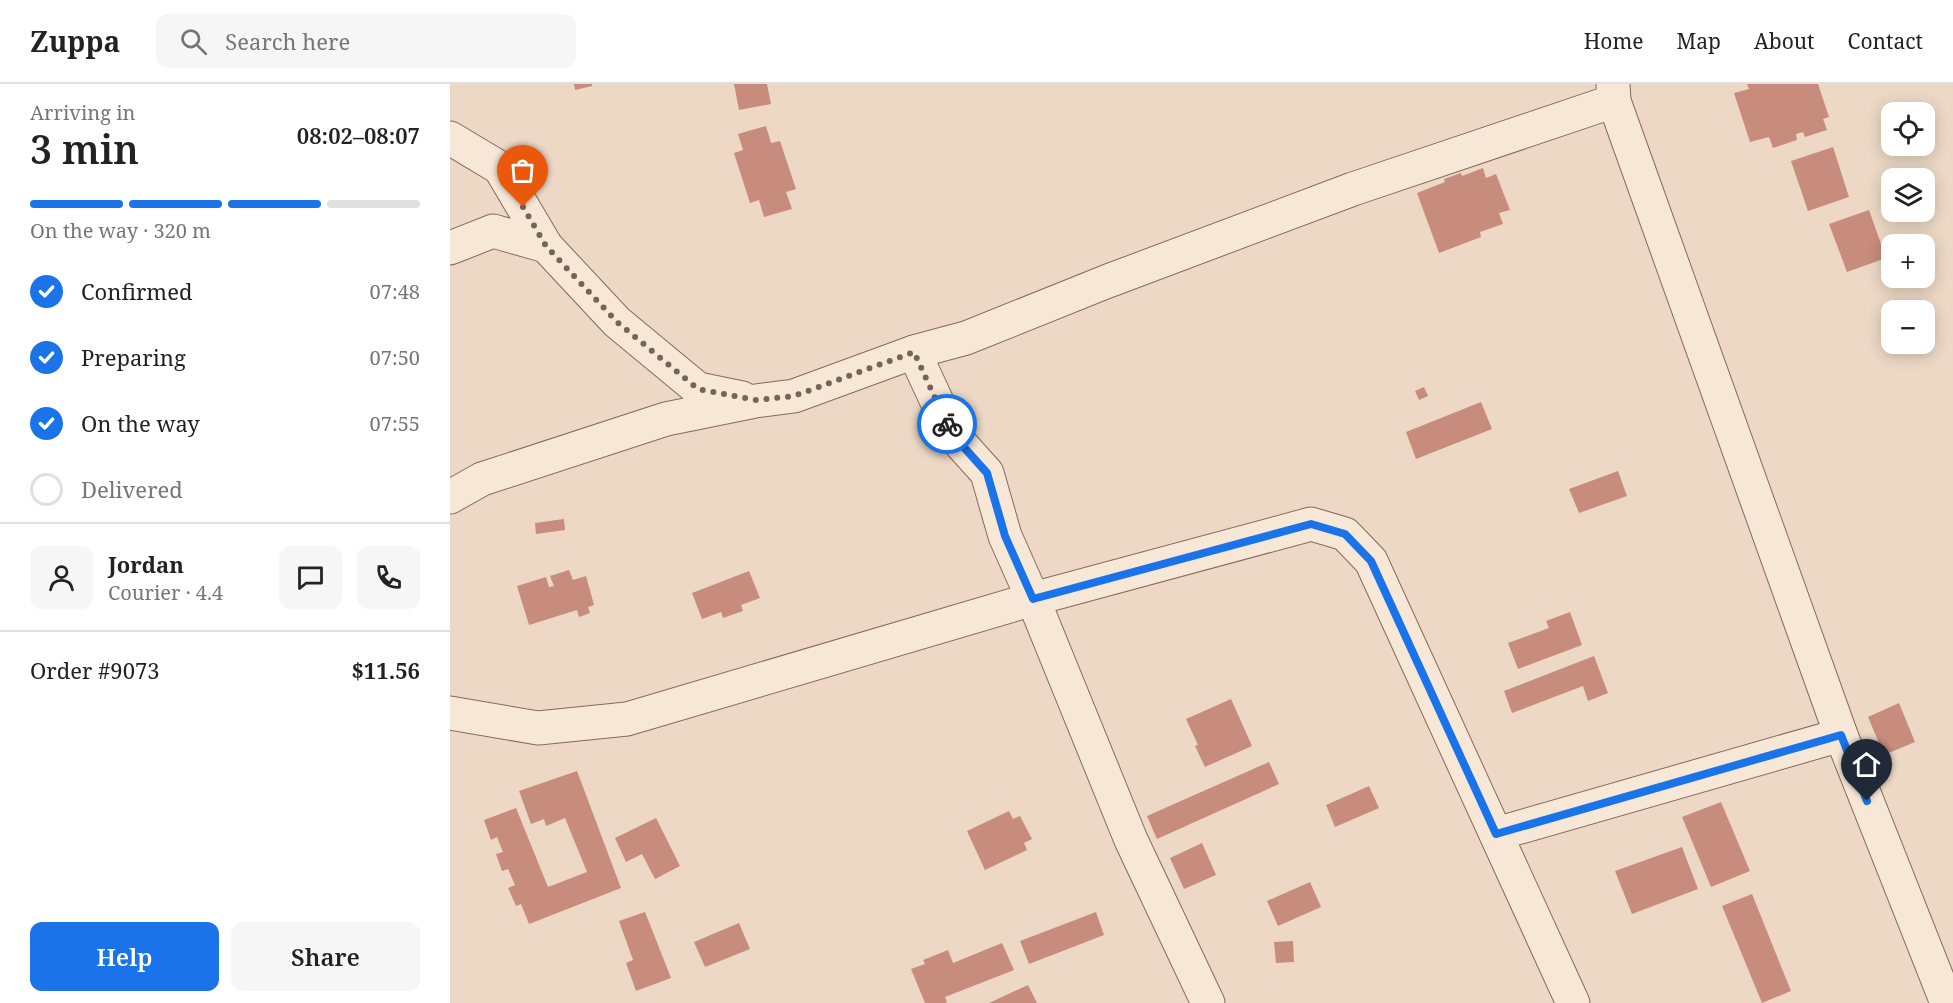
<!DOCTYPE html>
<meta charset="utf-8">
<style>
:root{--surface:#fff;--page:#f6f6f6;--text:#222;--muted:#767676;--line:#e0e0e0;--accent:#1a73e8}
body{margin:0;font-family:"Noto Serif",serif;background:var(--page);color:var(--text);height:100vh;display:flex;flex-direction:column;font-size:22px;white-space:nowrap}
*{box-sizing:border-box;margin:0}
p{font-size:20px;color:var(--muted)}
.icon{flex:none;width:33px;height:33px;fill:none;stroke:currentColor;stroke-width:2;stroke-linecap:round;stroke-linejoin:round}
.map{position:relative;flex:1;overflow:hidden}
.sheet{display:flex;flex-direction:column;background:var(--surface);width:450px}
.sheet>*{flex:none}
.fabs{position:absolute;left:1431px;top:18px;display:grid;gap:12px}
.fabs a{display:grid;place-items:center;width:54px;height:54px;border-radius:12px;background:var(--surface);box-shadow:0 3px 15px #0003;font-size:30px}
.pin{position:absolute;display:grid;place-items:center;width:51px;height:51px;color:#fff;margin:-62px -26px;border-radius:50% 50% 50% 0;rotate:-45deg;box-shadow:0 0 6px #0007}
.pin .icon{rotate:45deg}
.courier{position:absolute;display:grid;place-items:center;width:60px;height:60px;margin:-30px;border:4px solid #1a73e8;border-radius:50%;background:#fff;color:#222;box-shadow:0 2px 8px #0007}
.head em{font-style:normal;font-weight:600}
.head div{display:flex;flex-direction:column-reverse}
.head{display:flex;align-items:center;justify-content:space-between;height:102px;padding:0 30px}
h1{font-size:39px;font-weight:600;line-height:45px}
.bar{display:grid;grid-template-columns:repeat(4,1fr);gap:9px 6px;align-content:center;height:72px;padding:0 30px}
.bar i{height:8px;border-radius:4px;background:var(--line)}
.bar .selected{background:var(--accent)}
.bar p{grid-column:span 4}
.line{display:flex;align-items:center;gap:15px;padding:0 30px;border-top:2px solid var(--line)}
.line div{flex:1}
.round{display:grid;place-items:center;flex:none;width:63px;height:63px;border-radius:12px;background:var(--page)}
ol{padding:0 30px;list-style:none}
li{display:flex;align-items:center;gap:18px;height:66px}
li p{margin-inline-start:auto}
li .icon{padding:6px;border-radius:50%;background:var(--accent);color:#fff;stroke-width:4}
li:last-child{color:var(--muted)}
li i{width:33px;height:33px;border:3px solid var(--line);border-radius:50%}
.primary-button{display:flex;gap:12px;margin-top:auto;padding:12px 30px}
.primary-button a{flex:1;height:69px;border-radius:12px;background:var(--accent);color:#fff;font-size:24px;font-weight:600;line-height:69px;text-align:center}
.primary-button a+a{background:var(--page);color:var(--text)}
header{display:flex;align-items:center;gap:36px;box-sizing:border-box;height:84px;padding:0 30px;background:var(--surface);border-bottom:2px solid var(--line)}
header strong{font-size:28px}
nav{display:flex;gap:33px;margin-inline-start:auto;font-size:21px}
.search{width:420px;height:54px;background:var(--page);display:flex;align-items:center;gap:15px;box-sizing:border-box;padding:0 21px;border-radius:12px;color:var(--muted);font-size:22px}
main{display:flex;flex:1;min-height:0}
.map>svg:first-child{display:block}
.building{fill:#c88c7c}
.lines{fill:none;stroke-linecap:round;stroke-linejoin:round}
.minor-casing{stroke:#86695c;stroke-width:35}
.minor{stroke:#f7e7d7;stroke-width:33}
.done{stroke:#766459;stroke-width:6;stroke-dasharray:0 10.8}
.route{stroke:#1a73e8;stroke-width:8}
</style>
<header>
<strong>Zuppa</strong>
<div class="search"><svg class="icon" aria-label="search" viewBox="0 0 24 24"><circle cx="10" cy="10" r="6"/><path d="M15 15l6 6"/></svg>Search here</div>
<nav><a>Home</a><a>Map</a><a>About</a><a>Contact</a></nav>
</header>
<main>
<section class="sheet">
<div class="head"><div><h1>3 min</h1><p>Arriving in</p></div><em>08:02–08:07</em></div>
<div class="bar"><i class="selected"></i><i class="selected"></i><i class="selected"></i><i></i><p>On the way · 320 m</p></div>
<ol>
<li><svg class="icon" aria-label="check" viewBox="0 0 24 24"><path d="M5 12l5 5 9-10"/></svg>Confirmed<p>07:48</p></li>
<li><svg class="icon" aria-label="check" viewBox="0 0 24 24"><path d="M5 12l5 5 9-10"/></svg>Preparing<p>07:50</p></li>
<li><svg class="icon" aria-label="check" viewBox="0 0 24 24"><path d="M5 12l5 5 9-10"/></svg>On the way<p>07:55</p></li>
<li><i></i>Delivered</li>
</ol>
<div class="line" style="height:108px"><a class="round"><svg class="icon" aria-label="person" viewBox="0 0 24 24"><circle cx="12" cy="8" r="4"/><path d="M4 21q1-7 8-7t8 7"/></svg></a><div><b>Jordan</b><p>Courier · 4.4</p></div><a class="round"><svg class="icon" aria-label="chat" viewBox="0 0 24 24"><path d="M4 5h16v11H9l-5 4z"/></svg></a><a class="round"><svg class="icon" aria-label="phone" viewBox="0 0 24 24"><path d="M5 4h4l2 5-3 2q2 4 5 5l2-3 5 2v4C11 20 4 13 5 4z"/></svg></a></div>
<div class="line" style="height:78px"><div>Order #9073</div><b>$11.56</b></div>
<div class="primary-button"><a>Help</a><a>Share</a></div>
</section>
<div class="map">
<svg width="1503" height="919" viewBox="0 0 1503 919">
<rect width="100%" height="100%" fill="#ecd8c5"/>
<g class="building">
<polygon points="124,0 142,0 142,2 125,6"/>
<polygon points="284,0 317,0 321,20 289,26"/>
<polygon points="1297,0 1368,0 1379,33 1373,35 1377,46 1355,53 1353,48 1346,50 1347,56 1323,64 1319,53 1300,58 1284,9 1299,5"/>
<polygon points="316,42 321,59 330,57 346,105 336,108 342,125 314,133 309,116 300,119 284,69 293,66 288,50"/>
<polygon points="1383,63 1399,113 1358,127 1341,77"/>
<polygon points="1033,84 1036,94 1046,90 1060,126 1049,129 1053,140 1030,148 1031,153 989,169 967,109 995,98 994,95 1011,89 1012,92"/>
<polygon points="1419,126 1436,174 1397,188 1379,140"/>
<polygon points="974,303 978,312 969,316 965,307"/>
<polygon points="1031,318 1042,345 966,375 956,348"/>
<polygon points="1168,387 1177,412 1129,429 1119,405"/>
<polygon points="114,435 115,446 86,450 85,439"/>
<polygon points="119,486 123,496 136,492 144,521 138,523 140,529 129,533 127,526 79,541 67,502 96,493 99,503 104,502 100,492"/>
<polygon points="299,487 310,514 291,521 293,527 273,534 271,528 252,535 242,509"/>
<polygon points="1120,528 1132,561 1068,585 1058,559 1099,544 1096,537"/>
<polygon points="1144,572 1158,609 1138,617 1133,602 1062,629 1054,607"/>
<polygon points="781,615 802,662 755,683 745,662 748,661 736,635"/>
<polygon points="1449,619 1465,658 1434,671 1418,633"/>
<polygon points="819,678 829,700 707,755 697,732"/>
<polygon points="127,687 171,804 79,840 71,820 66,822 58,804 65,801 58,785 52,787 46,770 53,768 47,753 41,756 34,736 66,724 98,803 137,788 115,734 96,742 94,735 81,740 69,707"/>
<polygon points="919,702 929,724 885,743 876,721"/>
<polygon points="1271,718 1300,787 1261,803 1232,733"/>
<polygon points="559,727 563,735 570,732 582,755 574,759 577,766 535,786 517,747"/>
<polygon points="206,734 230,782 205,795 192,770 176,778 165,754"/>
<polygon points="752,759 766,791 734,805 720,774"/>
<polygon points="1232,763 1248,805 1182,830 1165,787"/>
<polygon points="860,798 871,823 828,842 817,817"/>
<polygon points="1302,810 1341,907 1312,919 1272,822"/>
<polygon points="195,828 221,894 186,907 176,879 183,876 169,837"/>
<polygon points="646,828 654,851 579,880 570,857"/>
<polygon points="289,839 300,865 255,883 244,858"/>
<polygon points="843,857 844,878 826,879 824,858"/>
<polygon points="552,859 564,886 495,913 497,918 495,919 475,919 461,885 475,880 473,876 498,866 503,879"/>
<polygon points="578,901 587,919 539,919"/>
</g>
<g class="lines">
<g class="minor-casing">
<g id="minor">
<polyline points="1164,17 1391,651 1497,919"/>
<polyline points="0,54 50,84 96,162 167,238 248,305 292,314"/>
<polyline points="0,164 43,147 96,162"/>
<polyline points="464,268 502,350 537,389 555,452 583,515 681,756 758,919"/>
<polyline points="0,413 32,395 216,335 305,317 344,312 464,268 516,254 658,197 903,105 1164,17 1163,0"/>
<polyline points="0,629 88,644 177,635 583,515 861,440 895,450 921,477 1123,919"/>
<polyline points="1046,750 1391,651"/>
</g>
</g>
<use href="#minor" class="minor"/>
</g>
<g class="lines">
<polyline class="done" points="73,123 96,162 167,238 248,305 306,316 344,312 464,268 497,340"/>
<polyline class="route" points="497,340 502,350 537,389 555,452 583,515 861,440 895,450 921,477 1046,750 1391,651 1417,717"/>
</g>
</svg>
<div class="fabs">
<a><svg class="icon" aria-label="locate" viewBox="0 0 24 24"><circle cx="12" cy="12" r="6"/><path d="M12 2v4M12 18v4M2 12h4M18 12h4"/></svg></a>
<a><svg class="icon" aria-label="layers" viewBox="0 0 24 24"><path d="M12 4l9 5-9 5-9-5zM3 14l9 5 9-5"/></svg></a>
<a>+</a>
<a>−</a>
</div>
<div class="pin" style="left:73px;top:123px;background:#ea580c"><svg class="icon" aria-label="bag" viewBox="0 0 24 24"><path d="M5 8h14l-1 12H6zM9 8a3 3 0 0 1 6 0"/></svg></div>
<div class="pin" style="left:1417px;top:717px;background:#1f2937"><svg class="icon" aria-label="home" viewBox="0 0 24 24"><path d="M3 11l9-7 9 7M6 9v11h12V9"/></svg></div>
<div class="courier" style="left:497px;top:340px"><svg class="icon" aria-label="bike" viewBox="0 0 24 24"><circle cx="6" cy="16" r="4"/><circle cx="18" cy="16" r="4"/><path d="M6 16l4-8h5l3 8M10 8l3 8H6M13 5h3"/></svg></div>
</div>
</main>
